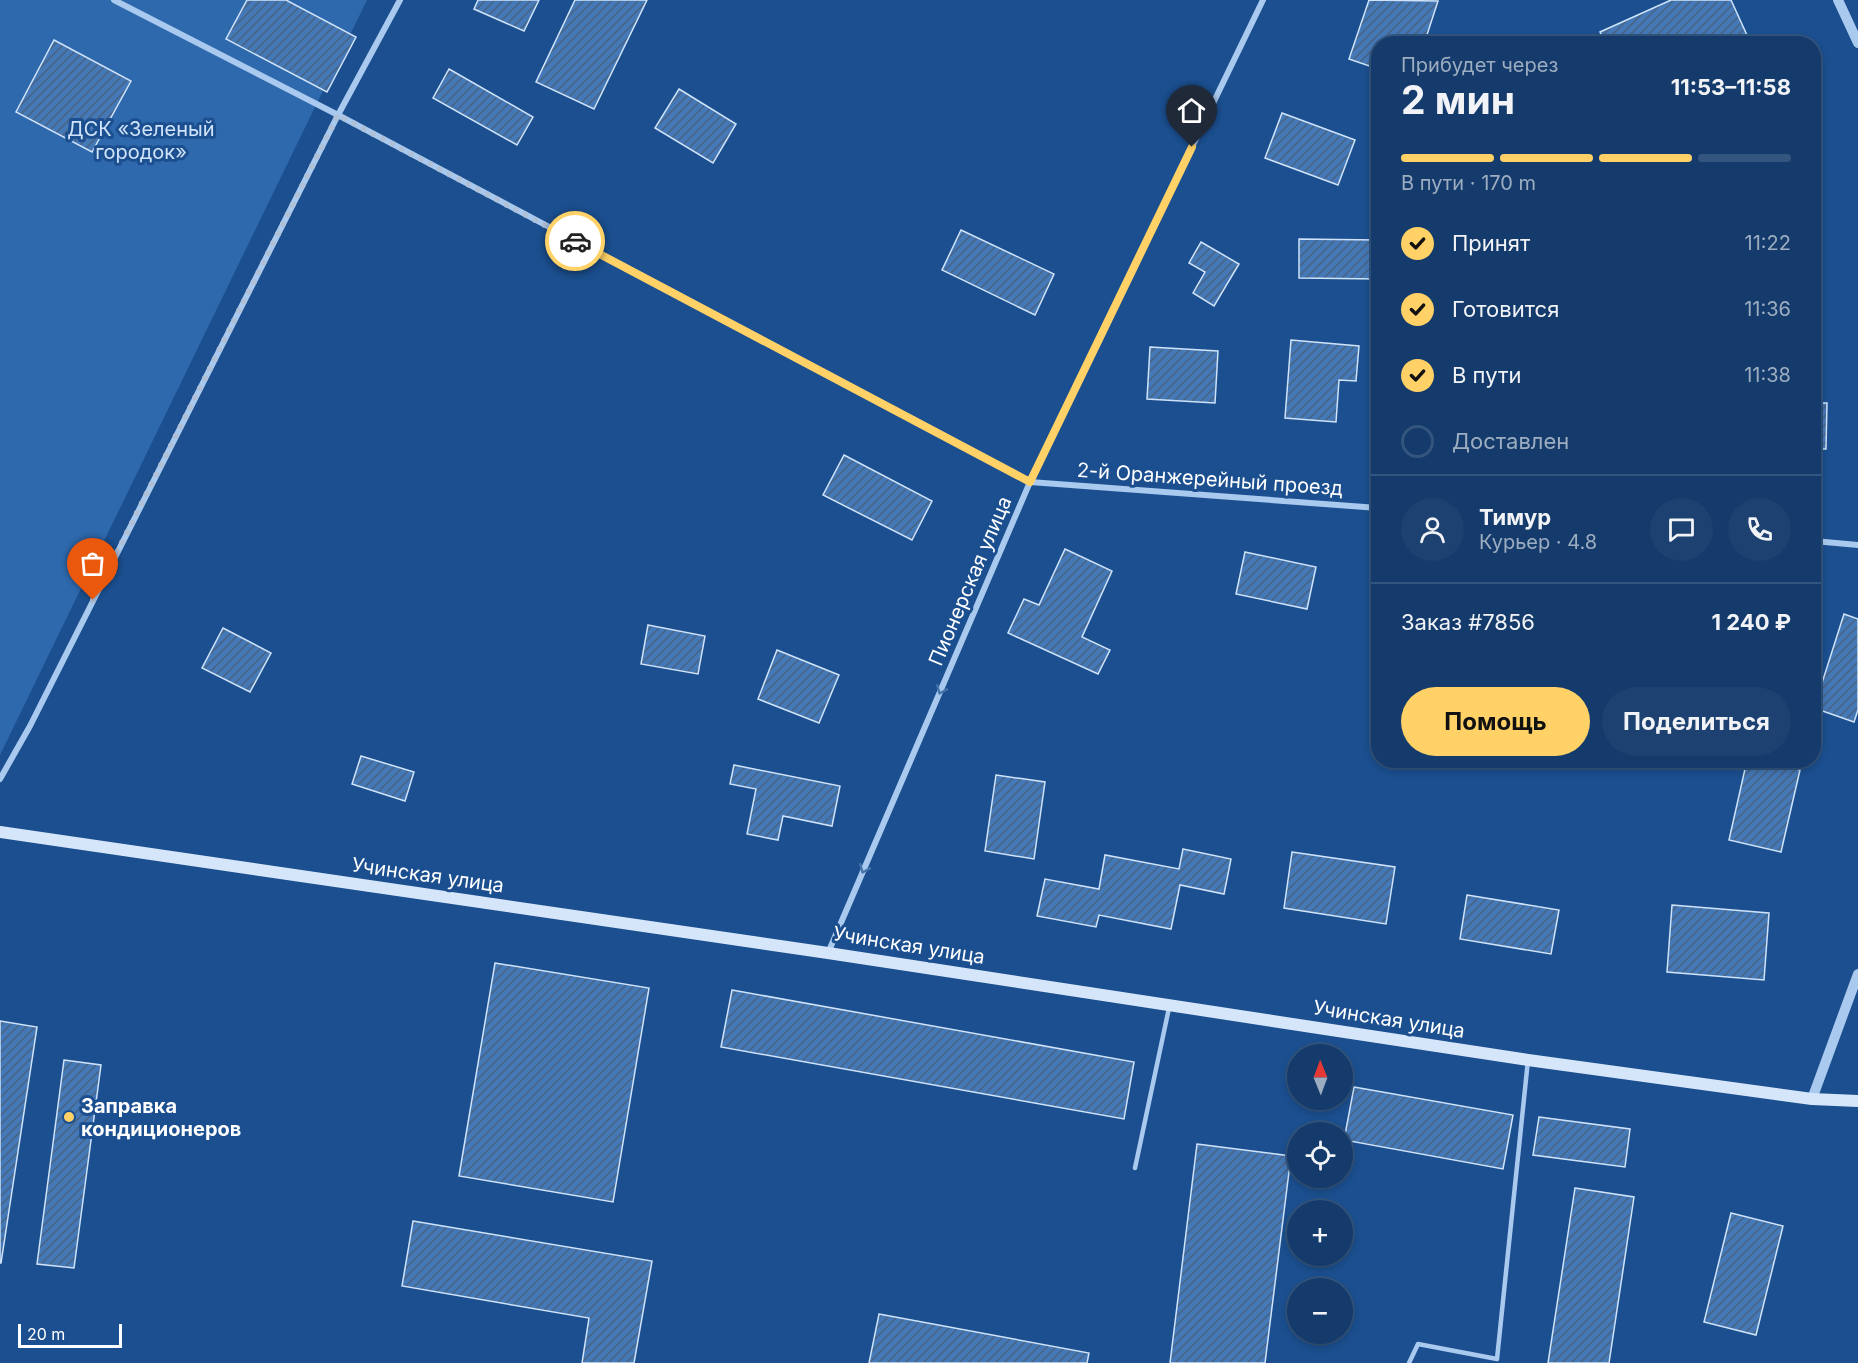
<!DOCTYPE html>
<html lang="ru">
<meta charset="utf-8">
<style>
:root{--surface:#143b6b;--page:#1d4271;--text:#f1f3f6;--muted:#9dadc1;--line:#33557e;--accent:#ffd166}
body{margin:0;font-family:Inter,sans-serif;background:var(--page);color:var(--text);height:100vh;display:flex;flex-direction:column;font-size:22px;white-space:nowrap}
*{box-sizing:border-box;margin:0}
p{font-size:20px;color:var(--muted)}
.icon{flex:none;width:33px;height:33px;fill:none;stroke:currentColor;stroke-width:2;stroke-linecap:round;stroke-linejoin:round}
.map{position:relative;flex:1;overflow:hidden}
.sheet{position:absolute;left:1371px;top:36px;width:450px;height:732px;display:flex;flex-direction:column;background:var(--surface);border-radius:24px;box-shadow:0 3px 9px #0003,0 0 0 2px var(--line)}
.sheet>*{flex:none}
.needle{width:39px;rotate:359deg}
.buttons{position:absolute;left:1287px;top:1044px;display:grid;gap:12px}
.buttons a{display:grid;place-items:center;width:66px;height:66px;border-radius:50%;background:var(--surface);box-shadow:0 3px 9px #0003,0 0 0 2px var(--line);font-size:30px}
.scale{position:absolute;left:18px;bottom:15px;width:104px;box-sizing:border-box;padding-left:6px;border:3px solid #fff;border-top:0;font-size:16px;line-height:21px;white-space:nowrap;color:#fff;-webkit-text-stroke:4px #1b4f8f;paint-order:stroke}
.pin{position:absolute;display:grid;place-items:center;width:51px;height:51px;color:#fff;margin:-62px -26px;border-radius:50% 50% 50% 0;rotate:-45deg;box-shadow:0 0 6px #0007}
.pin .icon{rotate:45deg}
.courier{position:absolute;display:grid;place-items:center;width:60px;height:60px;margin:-30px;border:4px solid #ffd166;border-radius:50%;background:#fff;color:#222;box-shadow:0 2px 8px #0007}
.headline em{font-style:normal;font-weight:700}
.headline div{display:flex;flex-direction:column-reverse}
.headline{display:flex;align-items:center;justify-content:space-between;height:102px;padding:0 30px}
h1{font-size:39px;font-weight:700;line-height:45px}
.bar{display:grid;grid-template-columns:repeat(4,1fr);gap:9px 6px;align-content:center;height:72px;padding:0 30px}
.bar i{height:8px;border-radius:4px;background:var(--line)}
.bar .on{background:var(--accent)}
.bar p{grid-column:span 4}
.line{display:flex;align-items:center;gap:15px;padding:0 30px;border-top:2px solid var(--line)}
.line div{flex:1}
.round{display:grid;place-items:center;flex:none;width:63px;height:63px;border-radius:32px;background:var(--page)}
ol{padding:0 30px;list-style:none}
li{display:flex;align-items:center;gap:18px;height:66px}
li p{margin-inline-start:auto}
li .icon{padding:6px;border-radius:50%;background:var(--accent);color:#111;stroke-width:4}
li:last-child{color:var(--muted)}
li i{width:33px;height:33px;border:3px solid var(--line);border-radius:50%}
.action{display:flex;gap:12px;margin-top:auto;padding:12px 30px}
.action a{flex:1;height:69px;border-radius:36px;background:var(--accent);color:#111;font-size:24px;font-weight:700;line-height:69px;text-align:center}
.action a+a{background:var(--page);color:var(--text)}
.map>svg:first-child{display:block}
.garden{fill:#2e69ad}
.building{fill:url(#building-hatch);stroke:#cfe3fa;stroke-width:1.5}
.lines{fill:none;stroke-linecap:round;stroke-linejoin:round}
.service{stroke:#a9c9ee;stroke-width:4.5}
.minor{stroke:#a9c9ee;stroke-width:6}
.tertiary{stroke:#a9c9ee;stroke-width:10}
.secondary{stroke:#d6e6fa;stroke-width:12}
.oneway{stroke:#4674ac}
.done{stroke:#afc1d8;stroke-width:6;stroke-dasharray:0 10.8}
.route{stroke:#ffd166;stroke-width:8}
.poi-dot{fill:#ffd166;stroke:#1b4f8f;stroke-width:2}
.labels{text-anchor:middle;stroke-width:6;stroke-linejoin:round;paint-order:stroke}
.park-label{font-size:20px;fill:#cfe3fa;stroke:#1b4f8f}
.street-label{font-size:20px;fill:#fff;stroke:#1b4f8f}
.poi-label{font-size:20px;font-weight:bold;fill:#fff;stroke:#1b4f8f;text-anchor:start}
</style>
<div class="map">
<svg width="1858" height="1363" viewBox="0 0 1858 1363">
<defs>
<pattern id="building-hatch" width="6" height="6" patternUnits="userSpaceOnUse" patternTransform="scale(1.5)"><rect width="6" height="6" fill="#4478b7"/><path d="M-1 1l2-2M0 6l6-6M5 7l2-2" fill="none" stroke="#486282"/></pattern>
</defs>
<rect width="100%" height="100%" fill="#1b4f8f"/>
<polygon class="garden" points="0,0 367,0 0,755"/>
<g class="building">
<polygon points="247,0 286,0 356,37 327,92 226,39"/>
<polygon points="478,0 539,0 524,31 474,9"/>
<polygon points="575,0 647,0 594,109 536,82"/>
<polygon points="1369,0 1438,1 1424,44 1378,44 1378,69 1349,59"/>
<polygon points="1671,0 1731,0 1751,44 1605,44 1600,32"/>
<polygon points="54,40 131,81 92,152 16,112"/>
<polygon points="449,69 533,117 517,145 433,98"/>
<polygon points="679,89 736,124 713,163 655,128"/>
<polygon points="1282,113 1355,140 1338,185 1265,158"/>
<polygon points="961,230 1054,274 1035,315 942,270"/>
<polygon points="1299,239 1378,240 1378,279 1299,278"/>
<polygon points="1201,242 1239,264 1214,306 1193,293 1205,272 1189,263"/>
<polygon points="1291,340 1359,346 1356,381 1339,380 1336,422 1285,418"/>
<polygon points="1150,347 1218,351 1215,403 1147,399"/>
<polygon points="1814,403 1827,403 1826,449 1814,449"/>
<polygon points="844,455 932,501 912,540 823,495"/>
<polygon points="1065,549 1112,571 1082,637 1110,650 1098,674 1008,633 1024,599 1039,605"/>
<polygon points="1245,552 1316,567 1307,609 1236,594"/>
<polygon points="1844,614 1858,619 1858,710 1854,722 1814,708"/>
<polygon points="648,625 705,636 698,674 641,664"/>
<polygon points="223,628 271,653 250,692 202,668"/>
<polygon points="777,650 839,675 819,723 758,699"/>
<polygon points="361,756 414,772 405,801 352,784"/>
<polygon points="1747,760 1761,760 1800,770 1781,852 1729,840"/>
<polygon points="734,765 840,786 832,826 783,816 778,840 747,834 756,789 730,784"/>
<polygon points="996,775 1045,782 1034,859 985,851"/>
<polygon points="1183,849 1231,859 1224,894 1180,885 1171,929 1099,915 1096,927 1037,916 1045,879 1099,889 1105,855 1179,869"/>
<polygon points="1292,852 1395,867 1386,924 1284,908"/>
<polygon points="1467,895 1559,910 1551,954 1460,939"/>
<polygon points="1672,905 1769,913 1764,980 1667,972"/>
<polygon points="495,963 649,988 613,1202 459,1176"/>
<polygon points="732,990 1134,1062 1124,1119 721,1047"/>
<polygon points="0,1021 37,1027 1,1263 0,1263"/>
<polygon points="64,1060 101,1065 74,1268 37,1264"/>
<polygon points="1354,1087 1513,1115 1503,1169 1344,1140"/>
<polygon points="1539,1117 1630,1129 1625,1167 1533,1155"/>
<polygon points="1197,1144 1291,1156 1265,1363 1170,1363"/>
<polygon points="1575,1188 1634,1197 1609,1363 1548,1363"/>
<polygon points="1731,1213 1783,1226 1756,1335 1704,1322"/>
<polygon points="413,1221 652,1261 634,1363 582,1363 589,1318 402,1286"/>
<polygon points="879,1314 1089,1353 1087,1363 869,1363"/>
</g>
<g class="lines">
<g class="service">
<polyline points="1135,1168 1169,1008"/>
<polyline points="1409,1363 1418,1344 1497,1359 1528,1060"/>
</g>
<g class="minor">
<polyline points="114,0 338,115 1030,482 1378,508"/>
<polyline points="1814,541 1858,545"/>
<polyline points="0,779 30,726 338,115 400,0"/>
<polyline points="828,953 1030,482 1263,0"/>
</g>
<g class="tertiary">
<polyline points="1838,0 1858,43"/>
<polyline points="1812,1099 1858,974"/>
</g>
<polyline class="secondary" points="0,832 828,953 1528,1060 1812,1099 1858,1101"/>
</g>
<defs><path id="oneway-chevron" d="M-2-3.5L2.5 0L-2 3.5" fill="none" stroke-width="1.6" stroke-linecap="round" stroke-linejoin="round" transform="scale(1.5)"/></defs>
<g class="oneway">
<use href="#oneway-chevron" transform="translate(941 690) rotate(113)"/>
<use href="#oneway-chevron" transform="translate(864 869) rotate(113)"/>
</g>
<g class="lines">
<polyline class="done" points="93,600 338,115 575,241"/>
<polyline class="route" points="575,241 1030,482 1192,147"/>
</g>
<circle class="poi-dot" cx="69" cy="1117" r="6"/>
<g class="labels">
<g class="park-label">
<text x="141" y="136">ДСК «Зеленый<tspan x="141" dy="23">городок»</tspan></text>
</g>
<g class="street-label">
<text transform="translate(1210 479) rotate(4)" y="7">2-й Оранжерейный проезд</text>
<text transform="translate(970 581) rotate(-67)" y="7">Пионерская улица</text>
<text transform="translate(428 875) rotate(8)" y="7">Учинская улица</text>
<text transform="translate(909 945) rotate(9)" y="7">Учинская улица</text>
<text transform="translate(1389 1019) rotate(9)" y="7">Учинская улица</text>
</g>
<g class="poi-label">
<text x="81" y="1113">Заправка<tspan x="81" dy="23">кондиционеров</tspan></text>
</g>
</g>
</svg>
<div class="buttons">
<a><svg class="needle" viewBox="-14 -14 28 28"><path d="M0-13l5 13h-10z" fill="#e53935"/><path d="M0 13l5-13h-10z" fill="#9dadc1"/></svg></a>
<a><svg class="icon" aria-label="locate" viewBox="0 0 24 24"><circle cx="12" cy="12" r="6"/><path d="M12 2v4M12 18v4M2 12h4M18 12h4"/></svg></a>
<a>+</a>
<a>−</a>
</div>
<div class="scale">20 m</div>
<div class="pin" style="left:93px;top:600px;background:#ea580c"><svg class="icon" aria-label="bag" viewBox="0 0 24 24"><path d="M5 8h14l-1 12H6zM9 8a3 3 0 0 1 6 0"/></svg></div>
<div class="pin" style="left:1192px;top:147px;background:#1f2937"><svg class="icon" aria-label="home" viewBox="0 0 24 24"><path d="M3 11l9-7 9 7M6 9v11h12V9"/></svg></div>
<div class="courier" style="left:575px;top:241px"><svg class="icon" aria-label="car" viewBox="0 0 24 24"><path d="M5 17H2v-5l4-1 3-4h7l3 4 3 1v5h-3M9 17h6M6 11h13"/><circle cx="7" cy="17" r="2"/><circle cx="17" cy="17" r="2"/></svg></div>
<section class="sheet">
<div class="headline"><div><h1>2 мин</h1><p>Прибудет через</p></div><em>11:53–11:58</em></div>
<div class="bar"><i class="on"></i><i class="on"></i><i class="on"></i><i></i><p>В пути · 170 m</p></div>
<ol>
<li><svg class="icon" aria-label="check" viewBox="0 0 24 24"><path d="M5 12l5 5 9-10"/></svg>Принят<p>11:22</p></li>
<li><svg class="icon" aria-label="check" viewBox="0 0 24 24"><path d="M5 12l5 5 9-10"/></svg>Готовится<p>11:36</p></li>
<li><svg class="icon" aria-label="check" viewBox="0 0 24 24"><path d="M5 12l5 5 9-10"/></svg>В пути<p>11:38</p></li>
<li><i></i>Доставлен</li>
</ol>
<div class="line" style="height:108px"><a class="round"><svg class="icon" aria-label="person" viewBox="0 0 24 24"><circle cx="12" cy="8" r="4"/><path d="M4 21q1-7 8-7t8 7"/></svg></a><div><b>Тимур</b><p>Курьер · 4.8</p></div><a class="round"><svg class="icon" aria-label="chat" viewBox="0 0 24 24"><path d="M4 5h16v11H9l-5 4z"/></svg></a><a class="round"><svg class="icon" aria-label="phone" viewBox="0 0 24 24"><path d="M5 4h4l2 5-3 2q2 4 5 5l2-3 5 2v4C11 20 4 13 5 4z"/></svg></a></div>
<div class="line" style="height:78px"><div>Заказ #7856</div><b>1 240 ₽</b></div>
<div class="action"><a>Помощь</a><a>Поделиться</a></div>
</section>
</div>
